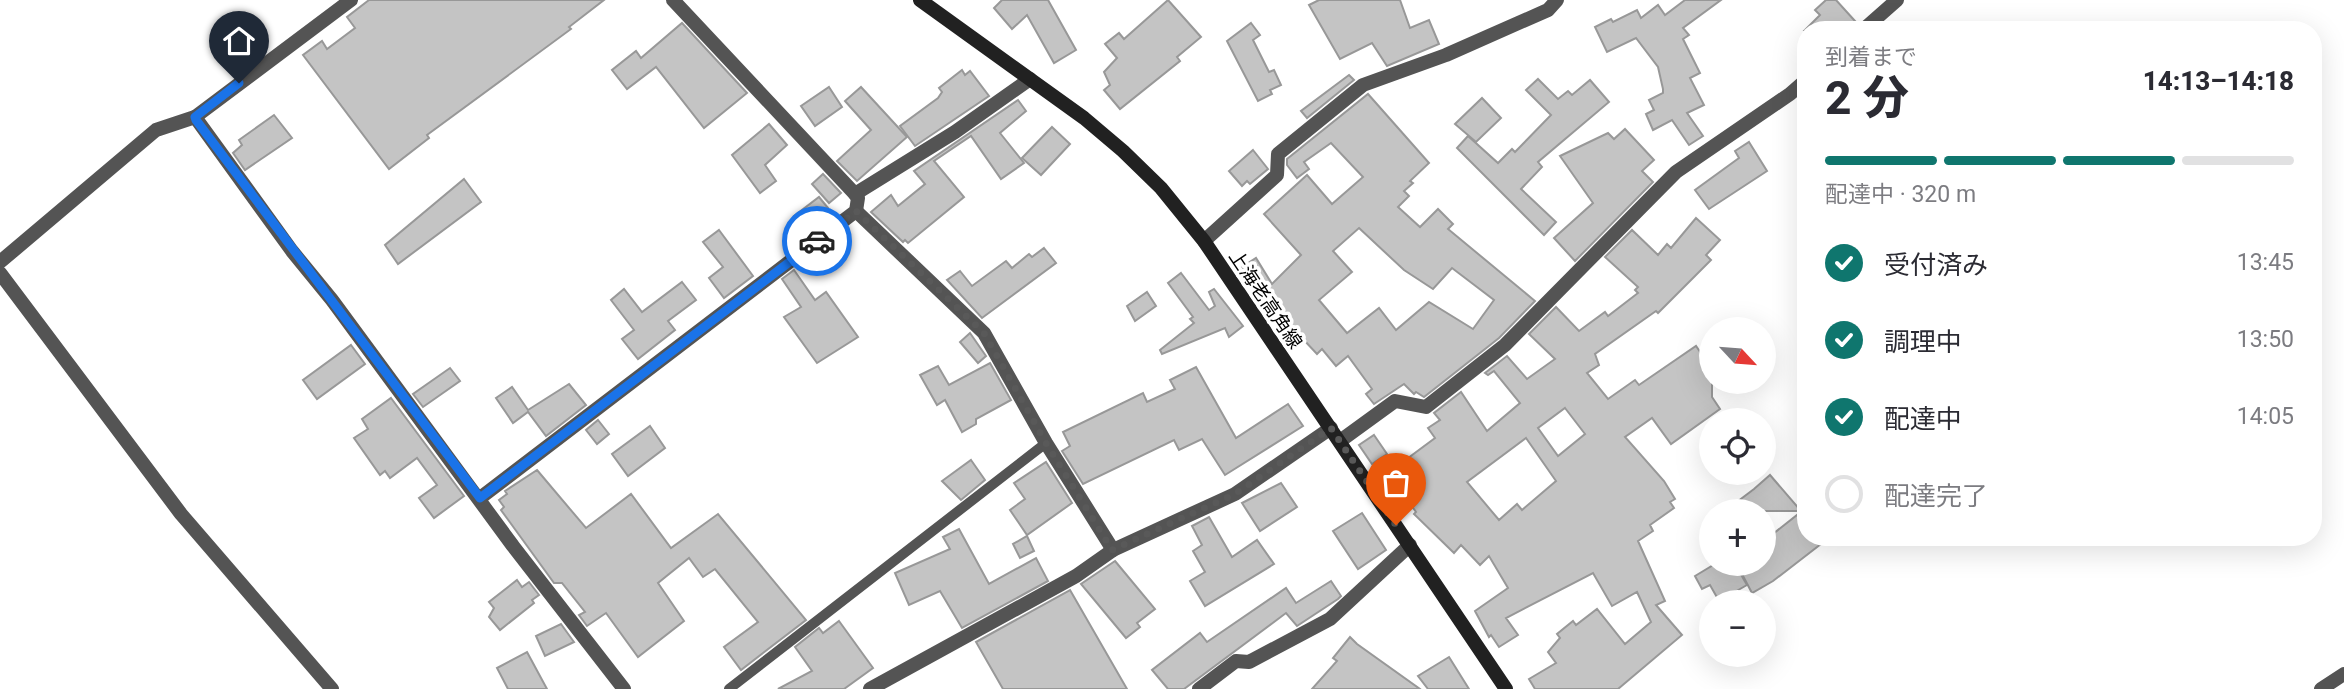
<!DOCTYPE html>
<html lang="ja">
<meta charset="utf-8">
<style>
:root{--surface:#fff;--page:#f2f2f3;--text:#2b2b33;--muted:#7c7c81;--line:#e1e1e2;--accent:#0f766e}
body{margin:0;font-family:Roboto,"Noto Sans JP",sans-serif;background:var(--page);color:var(--text);height:100vh;display:flex;flex-direction:column;font-size:26px;white-space:nowrap}
*{box-sizing:border-box;margin:0}
p{font-size:23px;color:var(--muted)}
.icon{flex:none;width:38px;height:38px;fill:none;stroke:currentColor;stroke-width:2;stroke-linecap:round;stroke-linejoin:round}
.map{position:relative;flex:1;overflow:hidden}
.drawer{position:absolute;left:1797px;top:21px;width:525px;height:525px;display:flex;flex-direction:column;background:var(--surface);border-radius:28px;box-shadow:0 7px 28px #0002}
.drawer>*{flex:none}
.needle{width:46px;rotate:116deg}
.controls{position:absolute;left:1699px;top:317px;display:grid;gap:14px}
.controls a{display:grid;place-items:center;width:77px;height:77px;border-radius:50%;background:var(--surface);box-shadow:0 7px 28px #0002;font-size:35px}
.pin{position:absolute;display:grid;place-items:center;width:60px;height:60px;color:#fff;margin:-72px -30px;border-radius:50% 50% 50% 0;rotate:-45deg;box-shadow:0 0 7px #0007}
.pin .icon{rotate:45deg}
.courier{position:absolute;display:grid;place-items:center;width:70px;height:70px;margin:-35px;border:5px solid #1a73e8;border-radius:50%;background:#fff;color:#222;box-shadow:0 2px 9px #0007}
.summary em{font-style:normal;font-weight:800}
.summary div{display:flex;flex-direction:column-reverse}
.summary{display:flex;align-items:center;justify-content:space-between;height:119px;padding:0 28px}
h1{font-size:46px;font-weight:800;line-height:52px}
.bar{display:grid;grid-template-columns:repeat(4,1fr);gap:10px 7px;align-content:center;height:84px;padding:0 28px}
.bar i{height:9px;border-radius:5px;background:var(--line)}
.bar .on{background:var(--accent)}
.bar p{grid-column:span 4}
ol{padding:0 28px;list-style:none}
li{display:flex;align-items:center;gap:21px;height:77px}
li p{margin-inline-start:auto}
li .icon{padding:7px;border-radius:50%;background:var(--accent);color:#fff;stroke-width:4}
li:last-child{color:var(--muted)}
li i{width:38px;height:38px;border:4px solid var(--line);border-radius:50%}
.map>svg:first-child{display:block}
.building{fill:#c4c4c4;stroke:#989898;stroke-width:2;fill-rule:evenodd}
.lines{fill:none;stroke-linecap:round;stroke-linejoin:round}
.service{stroke:#545454;stroke-width:10}
.minor{stroke:#545454;stroke-width:14}
.secondary{stroke:#212121;stroke-width:14}
.done{stroke:#595959;stroke-width:7;stroke-dasharray:0 12.6}
.route{stroke:#1a73e8;stroke-width:9}
.labels{text-anchor:middle;stroke-width:7;stroke-linejoin:round;paint-order:stroke}
.street-label{font-size:19px;fill:#000;stroke:#fff}
</style>
<div class="map">
<svg width="2344" height="689" viewBox="0 0 2344 689">
<rect width="100%" height="100%" fill="#fff"/>
<g class="building">
<polygon points="369,0 604,0 569,27 571,29 427,135 429,138 389,169 303,55 322,41 327,49 355,28 347,17"/>
<polygon points="1002,0 1048,0 1076,50 1054,63 1027,15 1012,29 994,8"/>
<polygon points="1168,0 1201,37 1177,57 1180,61 1120,109 1104,90 1110,85 1104,72 1117,58 1105,44 1119,33 1124,39"/>
<polygon points="1319,0 1400,0 1410,28 1429,20 1439,44 1387,66 1372,43 1340,59 1309,5"/>
<polygon points="1685,0 1721,0 1683,28 1689,35 1683,39 1700,73 1690,78 1704,105 1687,113 1703,136 1689,145 1672,120 1653,130 1646,114 1654,110 1649,100 1663,93 1663,89 1658,67 1636,38 1607,52 1595,27 1611,19 1613,22 1637,10 1641,18 1658,5 1665,15"/>
<polygon points="1826,0 1836,0 1855,21 1846,30 1805,30 1820,15 1815,10"/>
<polygon points="682,23 747,93 704,128 656,67 627,89 612,70 636,51 641,58"/>
<polygon points="1251,23 1260,35 1253,40 1269,72 1274,70 1281,85 1270,90 1272,94 1258,101 1227,41"/>
<polygon points="962,70 965,75 970,71 989,96 915,146 900,126 938,98 942,92 939,88"/>
<polygon points="1349,75 1354,80 1307,118 1301,111"/>
<polygon points="1538,79 1558,99 1568,91 1572,95 1590,80 1609,102 1538,162 1542,167 1521,189 1556,222 1544,235 1457,148 1468,136 1498,163 1512,149 1515,152 1551,115 1526,90"/>
<polygon points="829,87 842,107 815,126 801,106"/>
<polygon points="861,87 907,137 857,181 837,161 871,130 845,101"/>
<path d="M1368,94L1429,163L1410,181L1413,183L1404,191L1409,196L1398,207L1420,227L1438,209L1453,224L1448,229L1535,301L1499,338L1424,397L1416,392L1414,394L1404,384L1374,404L1366,394L1372,389L1348,356L1336,366L1322,349L1317,354L1258,291L1242,267L1256,258L1272,284L1301,255L1264,214L1307,175L1332,204L1363,177L1331,143L1304,162L1309,169L1297,178L1287,165V159ZM1359,228L1404,270L1433,289L1452,268L1494,300L1473,329L1429,302L1396,330L1379,308L1347,333L1319,300L1352,272L1333,251Z"/>
<polygon points="1482,98 1501,118 1476,142 1455,124"/>
<polygon points="1018,100 1026,111 1000,133 1024,163 1001,179 971,136 934,161 964,197 908,243 905,240 903,242 871,212 891,195 898,206 925,184 914,171"/>
<polygon points="274,115 292,138 245,170 233,153 242,145 239,140"/>
<polygon points="769,124 787,145 765,165 776,181 760,193 732,155"/>
<polygon points="1052,127 1070,144 1041,175 1022,158"/>
<polygon points="1625,129 1654,160 1642,171 1653,182 1575,261 1554,238 1593,203 1560,156 1608,133 1614,139"/>
<polygon points="1749,142 1767,171 1709,209 1695,190 1739,158 1735,151"/>
<polygon points="1253,150 1268,169 1250,184 1247,181 1242,186 1229,171"/>
<polygon points="823,174 841,193 829,203 812,184"/>
<polygon points="464,179 481,202 398,264 385,245"/>
<polygon points="819,197 828,208 814,220 820,226 799,242 789,229 797,223 794,216"/>
<path d="M1696,218L1720,240L1706,255L1711,260L1658,313L1656,311L1595,354L1599,365L1587,373L1608,399L1635,380L1639,385L1696,346L1705,359L1712,354V397L1720,409L1671,444L1652,418L1625,437L1664,481L1675,499L1670,502L1674,508L1650,525L1653,531L1638,541L1665,601L1656,605L1682,635L1618,689H1535L1529,679L1556,663L1548,652L1560,638L1557,634L1573,621L1576,625L1597,609L1625,644L1651,622L1637,592L1612,606L1593,573L1506,618L1518,635L1499,647L1491,635L1489,637L1475,611L1508,588L1489,556L1480,565L1461,545L1454,553L1414,514L1416,512L1388,473L1435,438L1428,428L1440,420L1434,413L1461,392L1487,431L1520,403L1494,371L1488,375L1485,373L1507,356L1527,379L1555,359L1529,334L1556,307L1579,331L1605,312L1608,316L1638,293L1635,290L1638,287L1605,257L1632,230L1658,255L1667,244L1671,248ZM1565,408L1585,434L1558,456L1538,428ZM1526,438L1556,481L1522,510L1517,504L1499,520L1467,482Z"/>
<polygon points="719,230 753,276 724,298 709,278 723,267 703,242"/>
<polygon points="1044,248 1056,263 982,318 947,280 960,271 972,286 1006,261 1012,268 1029,254 1032,257"/>
<polygon points="794,270 815,300 826,292 858,337 817,363 784,317 801,307 782,279"/>
<polygon points="1181,273 1209,310 1215,306 1209,292 1214,289 1243,326 1229,337 1225,328 1162,354 1160,350 1194,323 1190,319 1193,317 1168,283"/>
<polygon points="682,282 696,300 668,321 675,330 638,359 622,339 634,330 611,300 624,289 642,312"/>
<polygon points="1147,292 1156,306 1135,321 1127,306"/>
<polygon points="970,333 986,356 978,363 960,342"/>
<polygon points="351,345 365,364 317,399 303,380"/>
<polygon points="990,363 1011,400 976,419 976,424 962,432 945,400 937,405 920,375 938,366 949,385"/>
<polygon points="1196,367 1236,438 1288,404 1303,426 1225,475 1202,439 1179,450 1174,440 1083,484 1062,451 1070,446 1063,432 1143,393 1147,402 1175,389 1170,380"/>
<polygon points="450,368 460,381 423,407 413,394"/>
<polygon points="569,384 586,405 546,436 528,412 513,423 496,398 512,387 528,410"/>
<polygon points="391,398 464,496 434,518 419,498 437,485 417,458 390,478 385,471 380,475 354,438 368,429 362,419"/>
<polygon points="598,420 609,434 597,444 586,430"/>
<polygon points="650,426 665,448 628,476 612,454"/>
<polygon points="1374,435 1387,454 1372,464 1359,445"/>
<polygon points="971,460 985,480 961,500 942,481"/>
<polygon points="1046,462 1072,503 1027,535 1010,510 1025,499 1014,483"/>
<polygon points="537,470 586,528 631,494 671,548 718,514 806,620 741,670 724,647 758,622 715,569 703,577 689,558 658,583 684,621 638,657 606,613 587,626 579,615 585,612 562,583 554,583 501,510 504,507 499,500 507,494 505,491"/>
<polygon points="1770,475 1801,511 1725,511 1754,489"/>
<polygon points="1281,483 1297,507 1260,531 1242,503"/>
<polygon points="1362,513 1386,550 1358,569 1333,531"/>
<polygon points="1797,515 1806,527 1806,537 1830,537 1773,581 1752,593 1742,574 1764,564 1764,541"/>
<polygon points="1209,517 1232,557 1257,540 1274,564 1205,606 1190,581 1205,572 1193,551 1202,545 1192,526"/>
<polygon points="959,529 989,584 1036,558 1048,581 962,628 940,591 909,605 895,573 950,549 943,537"/>
<polygon points="1027,536 1034,551 1020,558 1013,544"/>
<polygon points="1115,561 1155,609 1137,623 1140,627 1126,638 1081,584"/>
<polygon points="1715,564 1735,564 1747,585 1719,601 1710,585 1702,589 1695,576"/>
<polygon points="517,580 522,587 529,582 539,595 532,600 534,603 500,630 489,617 494,608 489,602"/>
<polygon points="1331,581 1341,596 1338,599 1297,626 1286,613 1184,689 1168,689 1152,670 1200,633 1207,642 1286,588 1296,603"/>
<polygon points="1070,590 1127,689 1003,689 976,642"/>
<polygon points="839,621 873,668 844,689 778,689 812,671 795,647 819,628 823,633"/>
<polygon points="561,624 574,642 545,656 536,636"/>
<polygon points="1350,637 1357,644 1420,689 1312,689 1337,661 1333,658"/>
<polygon points="527,652 547,689 508,689 497,668"/>
<polygon points="1449,657 1469,689 1428,689 1418,676"/>
</g>
<g class="lines">
<polyline class="service" points="729,689 1046,443"/>
<g class="minor">
<polyline points="1863,30 1897,0"/>
<polyline points="195,117 292,251 332,300 513,546 624,689"/>
<polyline points="855,194 955,132 1030,79"/>
<polyline points="856,211 984,333 1046,443 1113,550"/>
<polyline points="1204,241 1277,175 1278,154 1363,85 1446,55 1548,10 1557,0"/>
<polyline points="0,262 156,130 195,117 351,0"/>
<polyline points="0,273 181,514 332,689"/>
<polyline points="1340,441 1395,401 1426,407 1505,345 1676,172 1790,94 1806,80"/>
<polyline points="480,498 856,211 858,198 855,194 673,0"/>
<polyline points="870,689 1076,576 1113,550 1235,494 1331,428"/>
<polyline points="1199,689 1236,661 1249,662 1330,619 1410,545"/>
<polyline points="2321,689 2344,674"/>
</g>
<polyline class="secondary" points="920,0 1084,118 1123,151 1161,188 1204,241 1506,689"/>
</g>
<g class="lines">
<polyline class="done" points="817,241 856,211 984,333 1046,443 1112,550 1235,494 1331,428 1396,525"/>
<polyline class="route" points="239,83 195,117 196,120 480,498 817,241"/>
</g>
<g class="labels">
<g class="street-label">
<text transform="translate(1266 299) rotate(56)" y="7">上海老高角線</text>
</g>
</g>
</svg>
<div class="controls">
<a><svg class="needle" viewBox="-14 -14 28 28"><path d="M0-13l5 13h-10z" fill="#e53935"/><path d="M0 13l5-13h-10z" fill="#7c7c81"/></svg></a>
<a><svg class="icon" aria-label="locate" viewBox="0 0 24 24"><circle cx="12" cy="12" r="6"/><path d="M12 2v4M12 18v4M2 12h4M18 12h4"/></svg></a>
<a>+</a>
<a>−</a>
</div>
<div class="pin" style="left:1396px;top:525px;background:#ea580c"><svg class="icon" aria-label="bag" viewBox="0 0 24 24"><path d="M5 8h14l-1 12H6zM9 8a3 3 0 0 1 6 0"/></svg></div>
<div class="pin" style="left:239px;top:83px;background:#1f2937"><svg class="icon" aria-label="home" viewBox="0 0 24 24"><path d="M3 11l9-7 9 7M6 9v11h12V9"/></svg></div>
<div class="courier" style="left:817px;top:241px"><svg class="icon" aria-label="car" viewBox="0 0 24 24"><path d="M5 17H2v-5l4-1 3-4h7l3 4 3 1v5h-3M9 17h6M6 11h13"/><circle cx="7" cy="17" r="2"/><circle cx="17" cy="17" r="2"/></svg></div>
<section class="drawer">
<div class="summary"><div><h1>2 分</h1><p>到着まで</p></div><em>14:13–14:18</em></div>
<div class="bar"><i class="on"></i><i class="on"></i><i class="on"></i><i></i><p>配達中 · 320 m</p></div>
<ol>
<li><svg class="icon" aria-label="check" viewBox="0 0 24 24"><path d="M5 12l5 5 9-10"/></svg>受付済み<p>13:45</p></li>
<li><svg class="icon" aria-label="check" viewBox="0 0 24 24"><path d="M5 12l5 5 9-10"/></svg>調理中<p>13:50</p></li>
<li><svg class="icon" aria-label="check" viewBox="0 0 24 24"><path d="M5 12l5 5 9-10"/></svg>配達中<p>14:05</p></li>
<li><i></i>配達完了</li>
</ol>
</section>
</div>
